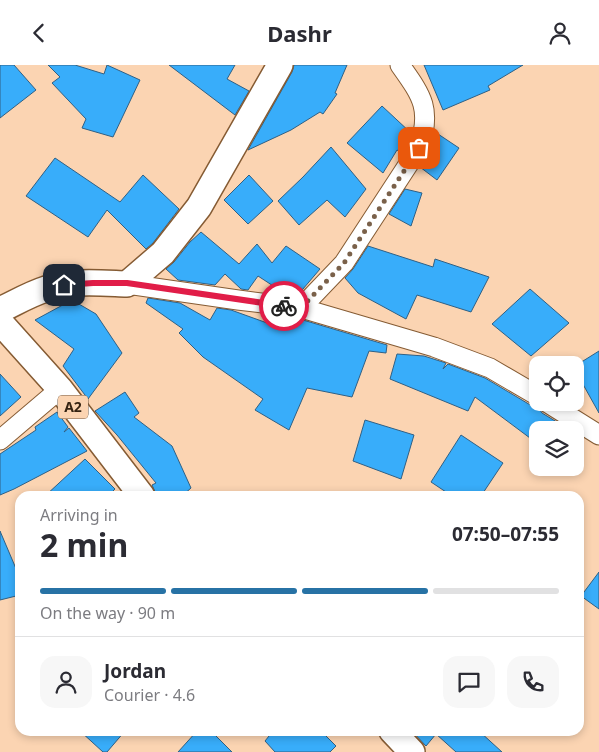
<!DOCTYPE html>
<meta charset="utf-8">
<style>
:root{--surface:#fff;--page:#f7f7f7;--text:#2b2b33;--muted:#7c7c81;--line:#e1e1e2;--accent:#2772a5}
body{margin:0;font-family:"Noto Sans",sans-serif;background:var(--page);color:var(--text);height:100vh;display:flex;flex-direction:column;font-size:19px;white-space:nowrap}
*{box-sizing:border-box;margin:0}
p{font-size:16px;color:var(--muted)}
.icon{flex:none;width:28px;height:28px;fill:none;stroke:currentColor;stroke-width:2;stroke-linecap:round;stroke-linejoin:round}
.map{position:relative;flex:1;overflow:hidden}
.details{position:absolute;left:15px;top:426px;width:569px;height:245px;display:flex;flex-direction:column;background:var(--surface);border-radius:15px;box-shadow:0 2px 8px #0003}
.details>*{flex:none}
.buttons{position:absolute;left:529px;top:291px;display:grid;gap:10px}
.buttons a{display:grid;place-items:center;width:55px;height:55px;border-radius:10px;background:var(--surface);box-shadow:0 2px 8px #0003;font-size:25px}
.pin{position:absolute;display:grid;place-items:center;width:42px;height:42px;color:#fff;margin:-21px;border-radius:10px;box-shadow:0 2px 8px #0006}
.courier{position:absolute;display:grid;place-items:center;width:50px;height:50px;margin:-25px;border:4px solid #e11d48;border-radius:50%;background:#fff;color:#222;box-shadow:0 1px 6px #0007}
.head em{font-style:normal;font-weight:700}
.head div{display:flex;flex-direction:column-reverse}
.head{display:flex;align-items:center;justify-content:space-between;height:85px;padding:0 25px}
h1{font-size:32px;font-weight:700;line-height:38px}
.bar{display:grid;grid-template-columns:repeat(4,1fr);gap:8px 5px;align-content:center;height:60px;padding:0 25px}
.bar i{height:6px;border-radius:4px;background:var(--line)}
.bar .selected{background:var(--accent)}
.bar p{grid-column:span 4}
.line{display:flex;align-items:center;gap:12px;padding:0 25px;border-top:1px solid var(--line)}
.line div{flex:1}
.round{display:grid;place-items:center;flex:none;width:52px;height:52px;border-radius:15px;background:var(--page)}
header{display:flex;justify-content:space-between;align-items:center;height:65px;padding:0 25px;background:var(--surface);font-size:22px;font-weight:700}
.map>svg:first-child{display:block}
.building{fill:#38adfa;stroke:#306084}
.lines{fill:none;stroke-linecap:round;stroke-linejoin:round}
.minor-casing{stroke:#855b33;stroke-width:21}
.major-casing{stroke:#855b33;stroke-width:28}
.minor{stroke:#fff;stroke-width:19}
.major{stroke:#fff;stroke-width:25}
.done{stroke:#7a614a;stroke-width:5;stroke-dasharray:0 9}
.route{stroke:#e11d48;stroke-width:6}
.labels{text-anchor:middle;stroke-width:4;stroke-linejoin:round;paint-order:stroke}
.shield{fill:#fbd4b2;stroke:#705842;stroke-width:1}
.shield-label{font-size:14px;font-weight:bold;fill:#352312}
</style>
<header><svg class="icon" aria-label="back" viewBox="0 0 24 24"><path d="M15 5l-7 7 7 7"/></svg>Dashr<svg class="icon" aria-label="person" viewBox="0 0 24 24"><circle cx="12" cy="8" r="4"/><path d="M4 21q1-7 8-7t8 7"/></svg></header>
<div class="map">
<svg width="599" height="687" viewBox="0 0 599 687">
<rect width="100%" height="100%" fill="#fbd4b2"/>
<g class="building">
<polygon points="0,0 14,0 36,25 0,53"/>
<polygon points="48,0 75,0 104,9 107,0 140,15 113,72 82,63 86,54 52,18 60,12"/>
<polygon points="169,0 235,0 227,14 249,26 235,50"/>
<polygon points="294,0 347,0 335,28 337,29 323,49 320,47 291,65 248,85 292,7"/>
<polygon points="424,0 523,0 488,21 490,25 443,45"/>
<polygon points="382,41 411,68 409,78 402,88 397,85 383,108 347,78"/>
<polygon points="435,67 459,83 437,115 420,102 430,86"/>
<polygon points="331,82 366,124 345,152 327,135 299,160 278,136 303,112"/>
<polygon points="55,93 120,137 143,110 179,144 153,178 146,184 107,145 88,172 26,131"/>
<polygon points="249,110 273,136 248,159 224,135"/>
<polygon points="405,124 422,128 411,161 389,149"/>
<polygon points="201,167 239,199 257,179 272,198 286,181 320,204 297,231 287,230 258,211 248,225 241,224 225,209 215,220 178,215 166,204 174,197 190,177"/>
<polygon points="368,181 433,202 435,194 489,212 471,247 417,230 406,254 358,228 345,213 353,204"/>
<polygon points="530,224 569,258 531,291 492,259"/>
<polygon points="148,233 180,238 210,255 217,243 231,245 281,263 268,250 303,255 387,280 386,288 369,286 352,332 307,323 289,365 255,345 263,334 203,292 179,268 183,264 146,238"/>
<polygon points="72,235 96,249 122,288 88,334 63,301 74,284 35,255"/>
<polygon points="599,286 599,348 575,305 575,301"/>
<polygon points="397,289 424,291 446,298 443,304 448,299 485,313 532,341 538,342 542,348 570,365 538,365 538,379 475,332 468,346 390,314"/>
<polygon points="0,309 21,332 0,351"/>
<polygon points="125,327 139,348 134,352 172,381 191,423 182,431 157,431 152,420 156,418 117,370 95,346"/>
<polygon points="57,347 68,362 64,367 69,363 87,386 14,424 0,430 0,389 36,365 35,362"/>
<polygon points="365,355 414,370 401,414 353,396"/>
<polygon points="461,370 503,398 481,431 452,431 431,417"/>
<polygon points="85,394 115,424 108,431 45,431"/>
<polygon points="0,466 20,513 20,530 0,535"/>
<polygon points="599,507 599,544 581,531"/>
<polygon points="80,666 125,666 107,687 103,687"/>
<polygon points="197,666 211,666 232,687 178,687"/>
<polygon points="273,666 321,666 336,681 330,687 275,687 265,676"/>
<polygon points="412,666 479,666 502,687 456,687 436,669 426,681"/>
</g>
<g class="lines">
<g class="minor-casing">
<g id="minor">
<polyline points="127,219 238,235 301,243 434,282 490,303 538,331"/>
<path d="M301,243L344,198L419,83C432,44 422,31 400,0"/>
<polyline points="548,338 599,370"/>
<polyline points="0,375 60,324"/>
</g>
</g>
<g class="major-casing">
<g id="major">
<path d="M0,245C15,238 30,229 46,224C71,215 100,218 127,219L163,188L199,142L280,0"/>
<polyline points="0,257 60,324 142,431"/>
<polyline points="392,666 412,687"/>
</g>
</g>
<use href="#minor" class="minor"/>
<use href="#major" class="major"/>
</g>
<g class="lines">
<polyline class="done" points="284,241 301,243 344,198 419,83"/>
<polyline class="route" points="64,220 93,218 127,218 284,241"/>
</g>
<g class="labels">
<rect class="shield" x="58" y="330.5" width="30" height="23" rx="4"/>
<g class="shield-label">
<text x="73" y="347">A2</text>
</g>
</g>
</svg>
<div class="buttons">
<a><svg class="icon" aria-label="locate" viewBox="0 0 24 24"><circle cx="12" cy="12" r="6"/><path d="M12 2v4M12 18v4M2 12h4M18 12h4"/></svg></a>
<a><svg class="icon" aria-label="layers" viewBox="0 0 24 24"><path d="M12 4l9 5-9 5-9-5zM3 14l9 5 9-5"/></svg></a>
</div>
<div class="pin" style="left:419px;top:83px;background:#ea580c"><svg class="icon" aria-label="bag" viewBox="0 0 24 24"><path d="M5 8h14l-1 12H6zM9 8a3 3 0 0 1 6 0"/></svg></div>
<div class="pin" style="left:64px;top:220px;background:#1f2937"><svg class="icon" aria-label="home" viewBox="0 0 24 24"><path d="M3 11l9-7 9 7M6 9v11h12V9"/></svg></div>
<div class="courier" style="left:284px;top:241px"><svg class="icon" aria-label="bike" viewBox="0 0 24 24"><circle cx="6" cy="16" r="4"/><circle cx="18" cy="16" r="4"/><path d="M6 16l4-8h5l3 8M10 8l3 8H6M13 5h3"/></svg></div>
<section class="details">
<div class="head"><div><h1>2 min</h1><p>Arriving in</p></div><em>07:50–07:55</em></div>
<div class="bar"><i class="selected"></i><i class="selected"></i><i class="selected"></i><i></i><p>On the way · 90 m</p></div>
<div class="line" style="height:90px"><a class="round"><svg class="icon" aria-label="person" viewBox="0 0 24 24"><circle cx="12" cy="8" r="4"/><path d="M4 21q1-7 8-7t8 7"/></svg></a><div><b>Jordan</b><p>Courier · 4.6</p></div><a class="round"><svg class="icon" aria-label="chat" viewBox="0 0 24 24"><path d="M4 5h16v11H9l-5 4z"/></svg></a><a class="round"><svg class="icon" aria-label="phone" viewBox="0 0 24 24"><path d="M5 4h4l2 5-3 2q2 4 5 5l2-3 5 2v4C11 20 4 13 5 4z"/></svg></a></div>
</section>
</div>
